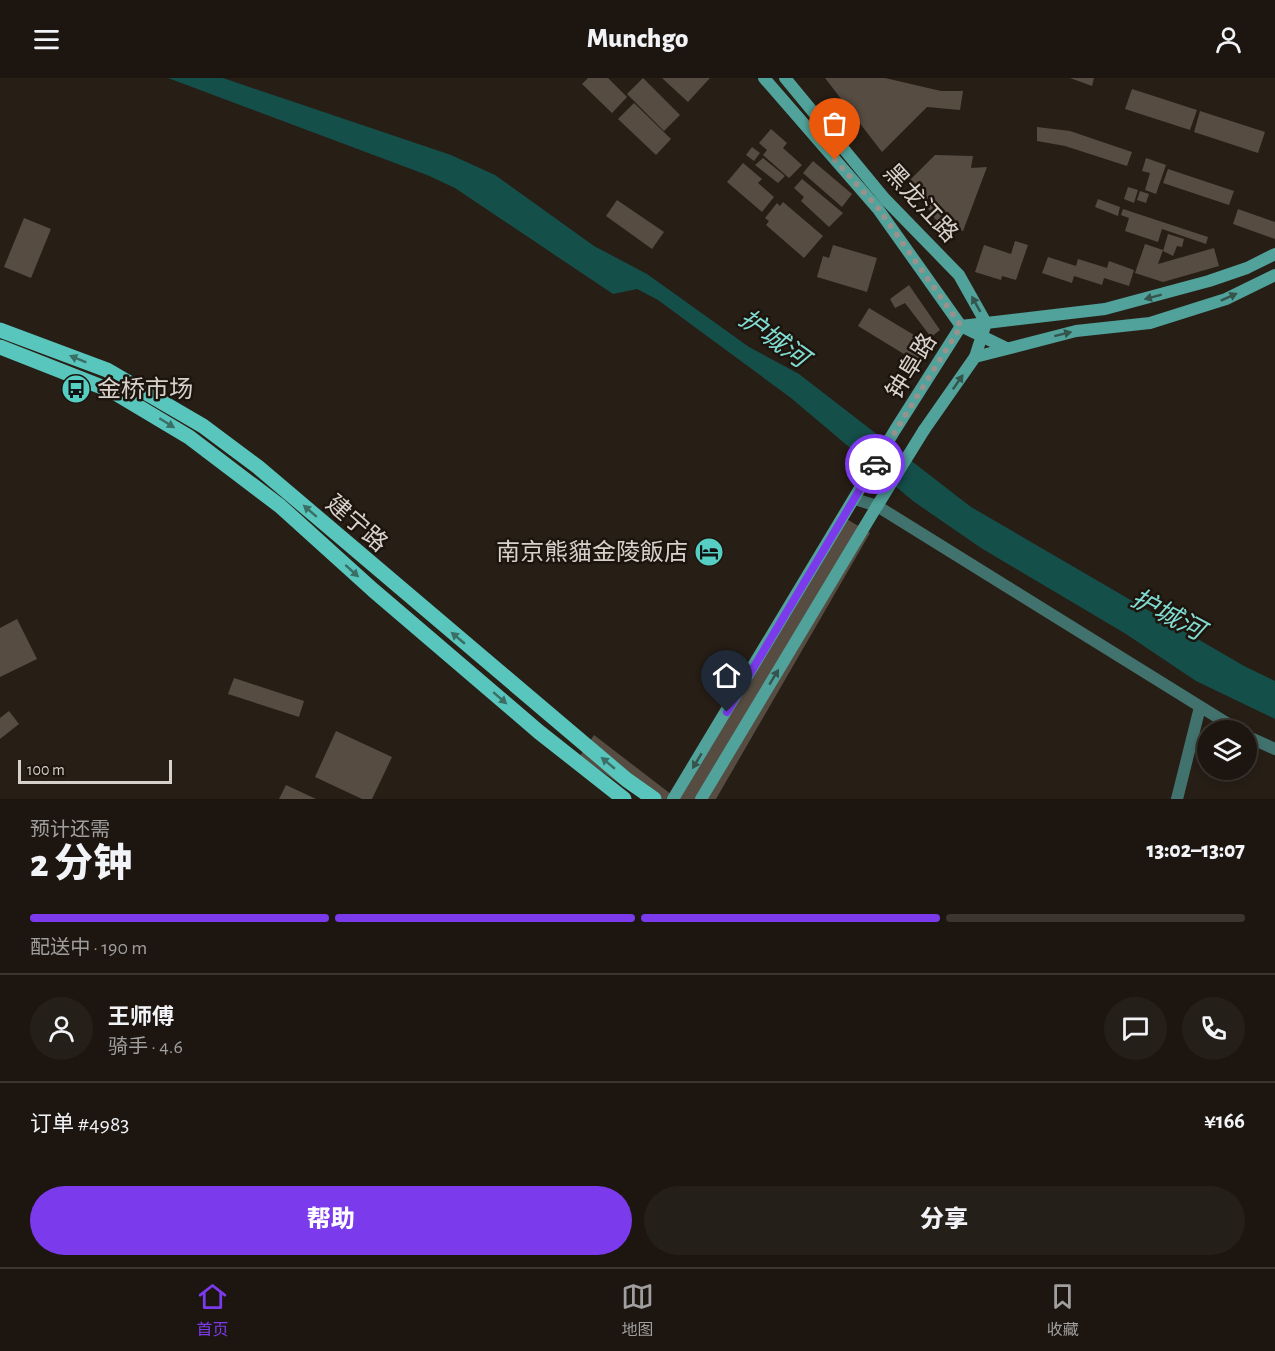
<!DOCTYPE html>
<html lang="zh">
<meta charset="utf-8">
<style>
:root{--surface:#1d1610;--page:#251f19;--text:#f1f3f6;--muted:#a09f9f;--line:#3b3530;--accent:#7c3aed}
body{margin:0;font-family:"Alegreya Sans","Noto Sans SC",sans-serif;background:var(--page);color:var(--text);height:100vh;display:flex;flex-direction:column;font-size:22px;white-space:nowrap}
*{box-sizing:border-box;margin:0}
p{font-size:20px;color:var(--muted)}
.icon{flex:none;width:33px;height:33px;fill:none;stroke:currentColor;stroke-width:2;stroke-linecap:round;stroke-linejoin:round}
.map{position:relative;height:721px;overflow:hidden}
.side{display:flex;flex-direction:column;background:var(--surface);flex:1}
.side>*{flex:none}
.buttons{position:absolute;left:1197px;top:642px;display:grid;gap:12px}
.buttons a{display:grid;place-items:center;width:60px;height:60px;border-radius:50%;background:var(--surface);box-shadow:0 3px 9px #0003,0 0 0 2px var(--line);font-size:30px}
.scale{position:absolute;left:18px;bottom:15px;width:154px;box-sizing:border-box;padding-left:6px;border:3px solid #d7d1cb;border-top:0;font-size:16px;line-height:21px;white-space:nowrap;color:#d7d1cb;-webkit-text-stroke:4px #1d150d;paint-order:stroke}
.pin{position:absolute;display:grid;place-items:center;width:51px;height:51px;color:#fff;margin:-62px -26px;border-radius:50% 50% 50% 0;rotate:-45deg;box-shadow:0 0 6px #0007}
.pin .icon{rotate:45deg}
.courier{position:absolute;display:grid;place-items:center;width:60px;height:60px;margin:-30px;border:4px solid #7c3aed;border-radius:50%;background:#fff;color:#222;box-shadow:0 2px 8px #0007}
.summary em{font-style:normal;font-weight:800}
.summary div{display:flex;flex-direction:column-reverse}
.summary{display:flex;align-items:center;justify-content:space-between;height:102px;padding:0 30px}
h1{font-size:39px;font-weight:800;line-height:45px}
.bar{display:grid;grid-template-columns:repeat(4,1fr);gap:9px 6px;align-content:center;height:72px;padding:0 30px}
.bar i{height:8px;border-radius:4px;background:var(--line)}
.bar .current{background:var(--accent)}
.bar p{grid-column:span 4}
.line{display:flex;align-items:center;gap:15px;padding:0 30px;border-top:2px solid var(--line)}
.line div{flex:1}
.round{display:grid;place-items:center;flex:none;width:63px;height:63px;border-radius:32px;background:var(--page)}
.primary-button{display:flex;gap:12px;margin-top:auto;padding:12px 30px}
.primary-button a{flex:1;height:69px;border-radius:36px;background:var(--accent);color:#fff;font-size:24px;font-weight:800;line-height:69px;text-align:center}
.primary-button a+a{background:var(--page);color:var(--text)}
header{display:flex;justify-content:space-between;align-items:center;height:78px;padding:0 30px;background:var(--surface);font-size:27px;font-weight:800}
.dock{display:flex;justify-content:space-around;align-items:center;height:84px;border-top:2px solid var(--line);background:var(--surface);font-size:16px;color:var(--muted)}
.dock a{display:grid;justify-items:center;gap:3px}
.dock .current{color:var(--accent)}
.map>svg:first-child{display:block}
.water{fill:#154f4a}
.building{fill:#564c42}
.lines{fill:none;stroke-linecap:round;stroke-linejoin:round}
.street{stroke:#42726d;stroke-width:12}
.secondary{stroke:#50a29a;stroke-width:12}
.primary{stroke:#59c6bd;stroke-width:15}
.secondary-bridge{stroke:#50a29a;stroke-width:12}
.oneway{fill:#34544c}
.oneway2{fill:#3b6e65}
.done{stroke:#99928c;stroke-width:6;stroke-dasharray:0 10.8}
.route{stroke:#7c3aed;stroke-width:8}
.labels{text-anchor:middle;stroke-width:5;stroke-linejoin:round;paint-order:stroke}
.street-label{font-size:24px;fill:#d7d1cb;stroke:#1d150d}
.poi-label{font-size:24px;fill:#d7d1cb;stroke:#1d150d;text-anchor:start}
.water-label{font-size:26px;font-style:italic;fill:#80dcd3;stroke:#1d150d}
</style>
<header><svg class="icon" aria-label="menu" viewBox="0 0 24 24"><path d="M4 6h16M4 12h16M4 18h16"/></svg>Munchgo<svg class="icon" aria-label="person" viewBox="0 0 24 24"><circle cx="12" cy="8" r="4"/><path d="M4 21q1-7 8-7t8 7"/></svg></header>
<div class="map">
<svg width="1275" height="721" viewBox="0 0 1275 721">
<rect width="100%" height="100%" fill="#271e16"/>
<polygon class="water" points="168,0 223,0 451,77 495,97 594,168 647,196 749,269 799,296 971,429 1244,588 1275,603 1275,641 1196,603 1126,556 981,470 913,423 791,320 658,222 637,211 613,216 455,110 427,97"/>
<g class="building">
<polygon points="588,0 608,0 627,19 612,35 582,6"/>
<polygon points="643,0 680,37 664,53 627,16"/>
<polygon points="662,0 710,0 688,24"/>
<polygon points="825,0 885,0 941,13 963,13 960,32 927,29 882,74"/>
<polygon points="1070,0 1094,0 1092,8"/>
<polygon points="1132,11 1197,32 1190,52 1125,31"/>
<polygon points="634,25 671,61 656,77 618,41"/>
<polygon points="1200,33 1265,54 1258,75 1194,54"/>
<polygon points="1037,49 1070,53 1132,74 1127,88 1065,68 1037,63"/>
<polygon points="771,51 787,65 783,70 802,87 789,100 763,77 767,72 759,65"/>
<polygon points="752,69 760,75 754,83 746,77"/>
<polygon points="935,77 973,78 971,90 987,89 963,153 946,149 935,141 910,102"/>
<polygon points="763,80 785,98 778,105 755,87"/>
<polygon points="1146,80 1166,87 1156,116 1145,112 1150,95 1142,93"/>
<polygon points="813,83 852,116 842,129 803,95"/>
<polygon points="743,85 762,101 758,105 774,119 762,134 727,104"/>
<polygon points="1168,91 1234,113 1229,127 1163,105"/>
<polygon points="802,101 843,135 829,149 801,123 804,119 794,110"/>
<polygon points="1128,109 1138,112 1134,125 1124,121"/>
<polygon points="1140,113 1149,116 1146,125 1137,122"/>
<polygon points="1098,121 1120,129 1118,138 1095,129"/>
<polygon points="617,122 664,154 652,171 606,138"/>
<polygon points="783,124 823,158 804,180 766,147 769,143 765,140 777,125 780,128"/>
<polygon points="1123,131 1208,159 1206,166 1162,151 1158,164 1125,153 1129,140 1121,137"/>
<polygon points="1238,131 1275,144 1275,161 1233,146"/>
<polygon points="24,140 51,151 31,200 4,189"/>
<polygon points="1168,156 1184,161 1182,169 1177,168 1173,178 1163,173"/>
<polygon points="1015,163 1028,167 1016,202 1002,198 1001,202 975,194 984,167 1011,176"/>
<polygon points="1145,166 1163,172 1158,186 1214,170 1219,188 1163,204 1135,195"/>
<polygon points="833,167 877,180 867,214 817,199 823,178 829,180"/>
<polygon points="1048,179 1076,188 1078,181 1107,190 1109,183 1134,192 1129,208 1104,200 1102,207 1074,198 1072,205 1042,195"/>
<polygon points="909,207 940,252 931,259 905,225 895,230 890,221"/>
<polygon points="869,230 929,266 917,284 858,248"/>
<polygon points="840,437 870,455 716,721 641,721 580,678 594,657 676,720"/>
<polygon points="17,541 37,581 0,599 0,550"/>
<polygon points="234,600 304,623 299,639 228,616"/>
<polygon points="9,633 19,646 0,661 0,640"/>
<polygon points="336,653 392,679 372,721 362,721 315,699"/>
<polygon points="286,707 316,721 279,721"/>
</g>
<g class="lines">
<g class="street">
<polyline points="855,421 877,428 1238,652"/>
<polyline points="1246,658 1275,671"/>
<polyline points="1177,721 1200,629"/>
</g>
<g class="secondary">
<polyline points="764,0 878,131 961,248 1006,270"/>
<polyline points="785,0 885,121 959,197 986,245 975,279"/>
<polyline points="924,352 975,279 1076,253 1150,245 1226,221 1275,197"/>
<polyline points="673,721 895,352 961,248 1105,231 1209,203 1247,190 1275,176"/>
<polyline points="701,721 877,428"/>
</g>
<g class="primary">
<polyline points="0,252 107,292 203,348 258,389 627,702 654,721"/>
<polyline points="0,269 112,313 189,359 280,428 373,512 539,654 624,721"/>
</g>
<polyline class="secondary-bridge" points="877,428 924,352"/>
</g>
<defs><path id="oneway-solid" d="M-6-.8H1V-3.2L6.5 0L1 3.2V.8H-6Z" transform="scale(1.5)"/></defs>
<g class="oneway">
<use href="#oneway-solid" transform="translate(1153 219) rotate(165)"/>
<use href="#oneway-solid" transform="translate(1229 219) rotate(-24)"/>
<use href="#oneway-solid" transform="translate(976 226) rotate(-119)"/>
<use href="#oneway-solid" transform="translate(1063 256) rotate(-14)"/>
<use href="#oneway-solid" transform="translate(958 304) rotate(-55)"/>
<use href="#oneway-solid" transform="translate(774 599) rotate(-59)"/>
<use href="#oneway-solid" transform="translate(697 683) rotate(121)"/>
</g>
<g class="oneway2">
<use href="#oneway-solid" transform="translate(78 281) rotate(-158)"/>
<use href="#oneway-solid" transform="translate(167 345) rotate(32)"/>
<use href="#oneway-solid" transform="translate(310 433) rotate(-139)"/>
<use href="#oneway-solid" transform="translate(352 493) rotate(42)"/>
<use href="#oneway-solid" transform="translate(458 560) rotate(-140)"/>
<use href="#oneway-solid" transform="translate(500 620) rotate(41)"/>
<use href="#oneway-solid" transform="translate(608 685) rotate(-140)"/>
</g>
<g class="lines">
<polyline class="done" points="835,82 878,130 961,248 875,386"/>
<polyline class="route" points="727,634 875,386"/>
</g>
<defs>
<g id="bus-disc" transform="scale(1.5)"><circle r="9.5" fill="#56cec3" stroke="#1d150d"/><path d="M-5-6H5V4H4V6H2V4H-2V6H-4V4H-5ZM-3.5-4V0h7V-4ZM-3.5 1.2v1.5H-2V1.2ZM2 1.2v1.5H3.5V1.2Z" fill="#111"/></g>
<g id="hotel-disc" transform="scale(1.5)"><circle r="9.5" fill="#56cec3" stroke="#1d150d"/><path d="M-6-4.5h1.5V1H6V5H4.5V3h-9V5H-6ZM-4 0a1.8 1.8 0 1 1 3.6 0ZM.5 0V-2.5h3Q6-2.5 6 0Z" fill="#111"/></g>
</defs>
<g fill-rule="evenodd">
<use href="#bus-disc" x="76" y="311"/>
<use href="#hotel-disc" x="709" y="474"/>
</g>
<g class="labels">
<g class="street-label">
<text transform="translate(921 125) rotate(47)" y="8">黑龙江路</text>
<text transform="translate(911 288) rotate(-58)" y="8">钟阜路</text>
<text transform="translate(357 445) rotate(41)" y="8">建宁路</text>
</g>
<g class="poi-label">
<text x="97" y="319">金桥市场</text>
<text x="688" y="482" text-anchor="end">南京熊貓金陵飯店</text>
</g>
<g class="water-label">
<text transform="translate(774 260) rotate(36)" y="9">护城河</text>
<text transform="translate(1168 536) rotate(28)" y="9">护城河</text>
</g>
</g>
</svg>
<div class="buttons">
<a><svg class="icon" aria-label="layers" viewBox="0 0 24 24"><path d="M12 4l9 5-9 5-9-5zM3 14l9 5 9-5"/></svg></a>
</div>
<div class="scale">100 m</div>
<div class="pin" style="left:835px;top:82px;background:#ea580c"><svg class="icon" aria-label="bag" viewBox="0 0 24 24"><path d="M5 8h14l-1 12H6zM9 8a3 3 0 0 1 6 0"/></svg></div>
<div class="pin" style="left:727px;top:634px;background:#1f2937"><svg class="icon" aria-label="home" viewBox="0 0 24 24"><path d="M3 11l9-7 9 7M6 9v11h12V9"/></svg></div>
<div class="courier" style="left:875px;top:386px"><svg class="icon" aria-label="car" viewBox="0 0 24 24"><path d="M5 17H2v-5l4-1 3-4h7l3 4 3 1v5h-3M9 17h6M6 11h13"/><circle cx="7" cy="17" r="2"/><circle cx="17" cy="17" r="2"/></svg></div>
</div>
<section class="side">
<div class="summary"><div><h1>2 分钟</h1><p>预计还需</p></div><em>13:02–13:07</em></div>
<div class="bar"><i class="current"></i><i class="current"></i><i class="current"></i><i></i><p>配送中 · 190 m</p></div>
<div class="line" style="height:108px"><a class="round"><svg class="icon" aria-label="person" viewBox="0 0 24 24"><circle cx="12" cy="8" r="4"/><path d="M4 21q1-7 8-7t8 7"/></svg></a><div><b>王师傅</b><p>骑手 · 4.6</p></div><a class="round"><svg class="icon" aria-label="chat" viewBox="0 0 24 24"><path d="M4 5h16v11H9l-5 4z"/></svg></a><a class="round"><svg class="icon" aria-label="phone" viewBox="0 0 24 24"><path d="M5 4h4l2 5-3 2q2 4 5 5l2-3 5 2v4C11 20 4 13 5 4z"/></svg></a></div>
<div class="line" style="height:78px"><div>订单 #4983</div><b>¥166</b></div>
<div class="primary-button"><a>帮助</a><a>分享</a></div>
</section>
<nav class="dock">
<a class="current"><svg class="icon" aria-label="home" viewBox="0 0 24 24"><path d="M3 11l9-7 9 7M6 9v11h12V9"/></svg>首页</a>
<a><svg class="icon" aria-label="map" viewBox="0 0 24 24"><path d="M3 6l6-2 6 2 6-2v14l-6 2-6-2-6 2zM9 4v14M15 6v14"/></svg>地图</a>
<a><svg class="icon" aria-label="saved" viewBox="0 0 24 24"><path d="M7 4h10v16l-5-4-5 4z"/></svg>收藏</a>
</nav>
